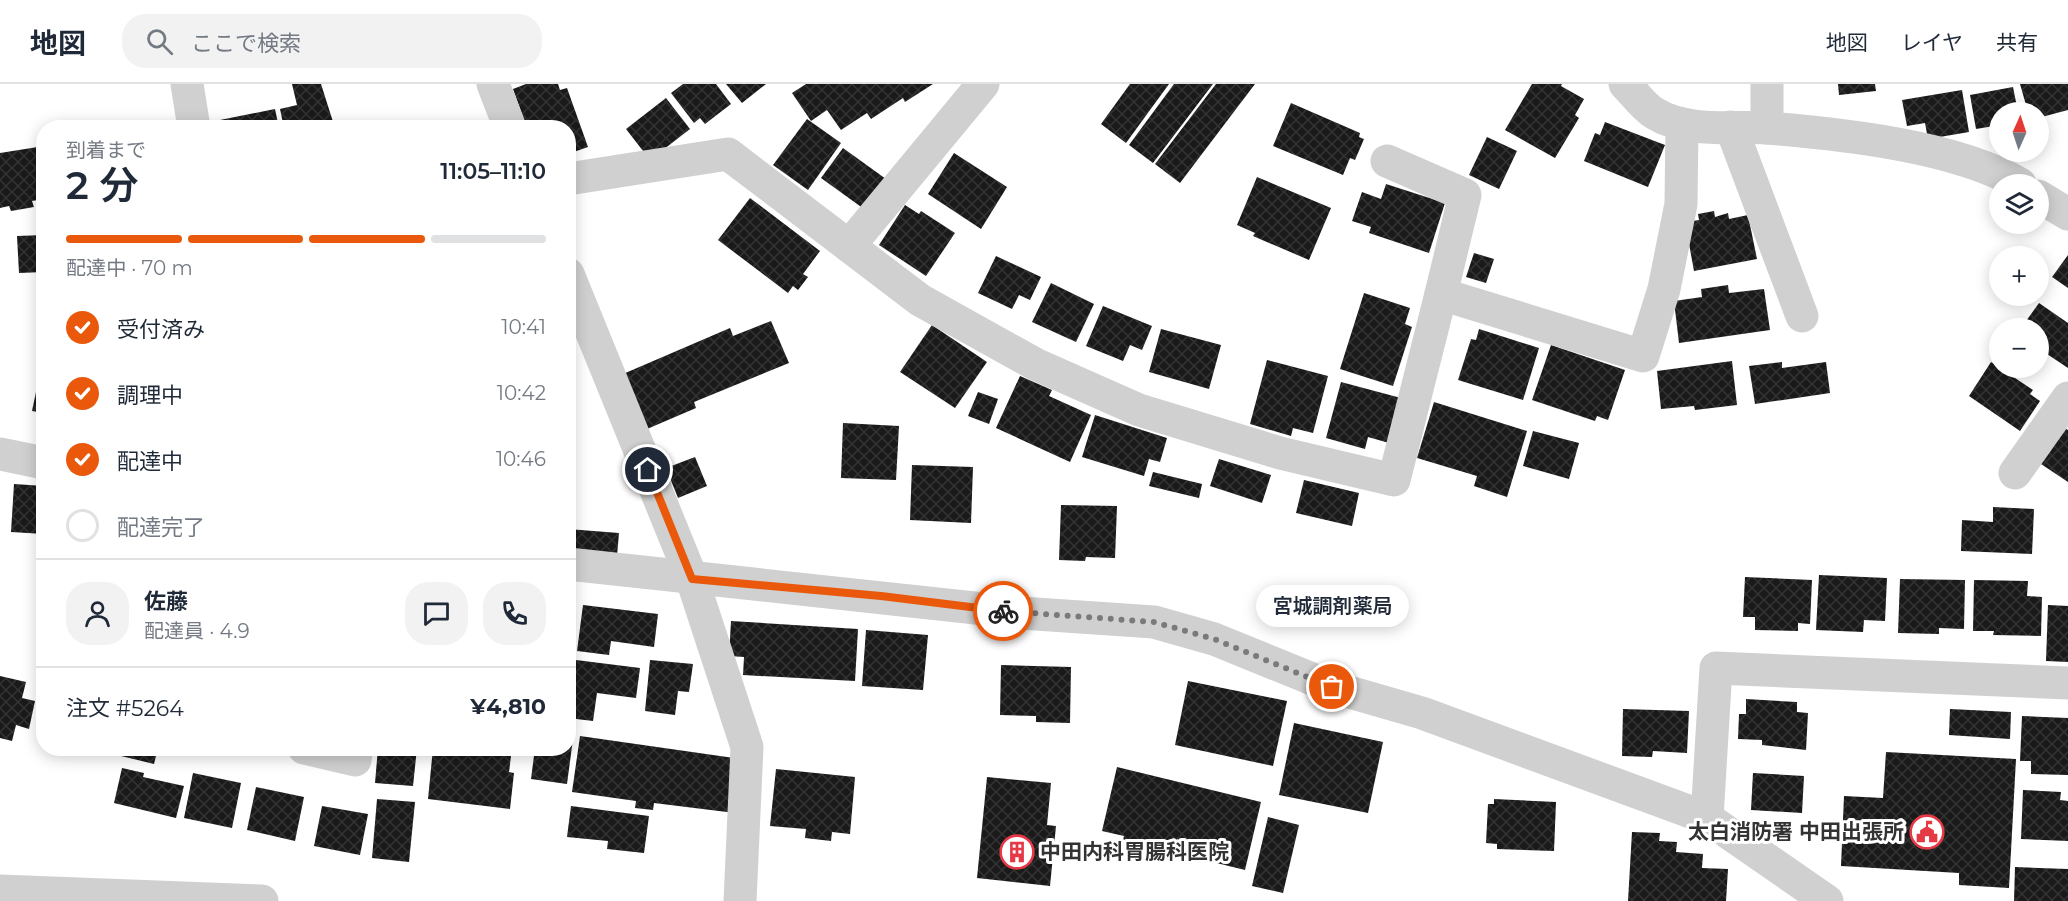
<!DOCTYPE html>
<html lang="ja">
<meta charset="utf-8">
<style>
:root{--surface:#fff;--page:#f2f2f3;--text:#1f2937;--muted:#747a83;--line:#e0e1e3;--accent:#ea580c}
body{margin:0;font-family:Montserrat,"Noto Sans JP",sans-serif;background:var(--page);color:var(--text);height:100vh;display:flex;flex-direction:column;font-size:22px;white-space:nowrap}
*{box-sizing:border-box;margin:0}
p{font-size:20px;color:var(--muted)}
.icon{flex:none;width:33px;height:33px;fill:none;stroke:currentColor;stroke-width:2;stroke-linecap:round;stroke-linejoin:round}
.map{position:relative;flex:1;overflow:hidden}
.drawer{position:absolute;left:36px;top:36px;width:540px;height:636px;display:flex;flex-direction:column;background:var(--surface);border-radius:24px;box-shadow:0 3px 15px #0003}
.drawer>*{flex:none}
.needle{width:39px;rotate:3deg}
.tools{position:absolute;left:1989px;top:18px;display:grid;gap:12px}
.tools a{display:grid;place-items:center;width:60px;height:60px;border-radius:50%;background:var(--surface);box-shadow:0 3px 15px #0003;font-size:30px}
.pin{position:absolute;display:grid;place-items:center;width:51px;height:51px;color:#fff;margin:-26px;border:3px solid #fff;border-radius:50%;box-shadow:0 2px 6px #0007}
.courier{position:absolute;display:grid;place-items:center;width:60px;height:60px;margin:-30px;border:4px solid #ea580c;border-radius:50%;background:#fff;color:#222;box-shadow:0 2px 8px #0007}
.bubble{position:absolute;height:42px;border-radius:21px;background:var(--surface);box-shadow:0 3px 15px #0003;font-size:20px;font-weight:600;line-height:42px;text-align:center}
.head em{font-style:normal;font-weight:600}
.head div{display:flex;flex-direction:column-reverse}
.head{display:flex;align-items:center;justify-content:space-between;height:102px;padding:0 30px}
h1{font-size:39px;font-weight:600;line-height:45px}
.bar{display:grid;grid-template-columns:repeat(4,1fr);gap:9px 6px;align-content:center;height:72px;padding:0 30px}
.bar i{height:8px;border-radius:4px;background:var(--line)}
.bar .current{background:var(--accent)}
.bar p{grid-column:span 4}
.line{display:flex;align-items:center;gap:15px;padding:0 30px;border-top:2px solid var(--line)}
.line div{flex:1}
.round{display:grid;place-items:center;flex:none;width:63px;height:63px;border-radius:24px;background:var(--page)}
ol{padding:0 30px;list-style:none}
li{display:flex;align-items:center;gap:18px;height:66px}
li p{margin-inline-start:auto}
li .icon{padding:6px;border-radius:50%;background:var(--accent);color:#fff;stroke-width:4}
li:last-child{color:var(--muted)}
li i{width:33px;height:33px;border:3px solid var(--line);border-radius:50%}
header{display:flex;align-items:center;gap:36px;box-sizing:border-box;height:84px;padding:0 30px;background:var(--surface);border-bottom:2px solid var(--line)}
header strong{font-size:28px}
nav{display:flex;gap:33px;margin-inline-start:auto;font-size:21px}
.search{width:420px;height:54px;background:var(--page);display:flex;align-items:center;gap:15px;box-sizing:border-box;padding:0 21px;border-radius:24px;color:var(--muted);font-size:22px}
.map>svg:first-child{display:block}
.building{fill:url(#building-cross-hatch)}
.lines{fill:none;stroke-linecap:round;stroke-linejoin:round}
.minor{stroke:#d0d0d0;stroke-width:33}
.done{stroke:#7a7a7a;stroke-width:6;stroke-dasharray:0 10.8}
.route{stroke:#ea580c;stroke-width:8}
.labels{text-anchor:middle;stroke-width:6;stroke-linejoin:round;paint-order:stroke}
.poi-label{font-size:21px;font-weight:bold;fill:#333;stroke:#fff;text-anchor:end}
</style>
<header>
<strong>地図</strong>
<div class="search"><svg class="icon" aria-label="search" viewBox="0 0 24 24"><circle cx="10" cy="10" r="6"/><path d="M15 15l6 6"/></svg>ここで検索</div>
<nav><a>地図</a><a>レイヤ</a><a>共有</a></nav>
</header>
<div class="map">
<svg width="2068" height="817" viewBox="0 0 2068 817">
<defs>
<pattern id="building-cross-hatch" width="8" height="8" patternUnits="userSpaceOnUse" patternTransform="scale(1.5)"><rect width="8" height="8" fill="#1a1a1a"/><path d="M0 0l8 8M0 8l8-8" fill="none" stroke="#333"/></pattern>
</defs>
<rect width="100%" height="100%" fill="#fff"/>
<g class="building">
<polygon points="292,0 321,0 335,44 284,44 280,25 297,21"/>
<polygon points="526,0 558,0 560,6 567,4 588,63 568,70 568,44 527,44 513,5"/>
<polygon points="683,0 716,0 731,20 705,40 700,34 694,39 671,9"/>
<polygon points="726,0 766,0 742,19"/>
<polygon points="806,0 933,0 905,18 903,14 871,35 867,29 841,46 827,26 811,37 792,9"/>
<polygon points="1130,0 1169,0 1126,59 1101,40"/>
<polygon points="1174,0 1213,0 1153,79 1129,61"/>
<polygon points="1216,0 1255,0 1180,99 1155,80"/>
<polygon points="1532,0 1562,0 1561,2 1584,15 1575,31 1579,34 1555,74 1505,46"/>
<polygon points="1838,0 1875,0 1876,7 1839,11"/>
<polygon points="2020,0 2068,0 2068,26 2038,34 2038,28 2028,28"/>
<polygon points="2013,3 2018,28 2000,28 2000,41 1976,45 1970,11"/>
<polygon points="1962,6 1969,48 1928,55 1925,39 1907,42 1902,16"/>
<polygon points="666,14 690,45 650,76 626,45"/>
<polygon points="1291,19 1360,49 1359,53 1364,55 1355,76 1350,74 1343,91 1273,62"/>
<polygon points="275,25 279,44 221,44 220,36"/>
<polygon points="807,35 841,59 808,106 773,81"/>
<polygon points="1605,38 1665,61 1648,103 1584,77 1595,49 1600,51"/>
<polygon points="1487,53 1517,67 1499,105 1469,91"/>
<polygon points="44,62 44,115 32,117 34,123 11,127 9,122 0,124 0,69"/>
<polygon points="843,64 886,95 864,125 821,94"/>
<polygon points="954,69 1007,103 981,145 928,110"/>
<polygon points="1257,93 1331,124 1309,176 1253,152 1255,149 1237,141"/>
<polygon points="1386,100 1445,119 1429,169 1369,149 1371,143 1352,137 1362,108 1381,115"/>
<polygon points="750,114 820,167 803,190 808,193 798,206 793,202 788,209 718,156"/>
<polygon points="905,121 919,130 921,127 955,149 926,192 879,161"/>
<polygon points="1714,127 1715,133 1728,129 1729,135 1748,131 1757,175 1694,187 1685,138 1699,136 1698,130"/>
<polygon points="44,151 44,188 19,189 17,152"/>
<polygon points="1474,169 1494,175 1486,199 1466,193"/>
<polygon points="2068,171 2068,204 2052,193"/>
<polygon points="996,172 1041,193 1030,216 1019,211 1012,225 978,209"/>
<polygon points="1051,199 1094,220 1076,258 1032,238"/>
<polygon points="1728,201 1729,209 1764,205 1770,246 1679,259 1674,217 1702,213 1701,205"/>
<polygon points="1364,209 1410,224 1405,240 1412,243 1393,302 1340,285"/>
<polygon points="2039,219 2068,239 2068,284 2038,264 2038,244 2021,244"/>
<polygon points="1103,222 1152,242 1142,266 1130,261 1123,277 1086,262"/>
<polygon points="771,237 789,279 694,318 696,324 647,345 623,290 730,244 733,252"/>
<polygon points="932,241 987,278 955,324 900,288"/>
<polygon points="1161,245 1221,261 1209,305 1149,288"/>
<polygon points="1479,245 1539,264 1523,316 1458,296 1471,255 1476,256"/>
<polygon points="1551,261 1625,286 1608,336 1597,332 1595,337 1532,316"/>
<polygon points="1267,276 1328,292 1313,349 1293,344 1291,352 1250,340"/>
<polygon points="1732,277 1737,321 1695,326 1694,322 1661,325 1657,287"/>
<polygon points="1782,278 1782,284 1826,278 1830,309 1755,320 1749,282"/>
<polygon points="1991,278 2033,306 2030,310 2040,317 2020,347 1969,312"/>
<polygon points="40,289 44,289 44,329 32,327"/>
<polygon points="1020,292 1052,306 1049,312 1091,331 1070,378 996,344"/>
<polygon points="1341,298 1401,314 1389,359 1368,353 1365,365 1326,354"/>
<polygon points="978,308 998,315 989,340 968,332"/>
<polygon points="1434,318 1527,347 1507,413 1474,402 1477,392 1417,374"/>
<polygon points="1095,331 1167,354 1160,378 1149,375 1144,392 1082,373"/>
<polygon points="843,339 899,342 896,396 841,394"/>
<polygon points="2065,344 2068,346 2068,398 2041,380"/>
<polygon points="1533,347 1579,359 1569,395 1523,382"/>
<polygon points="695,373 707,402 678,414 666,384"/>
<polygon points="1219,375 1271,391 1262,419 1210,402"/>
<polygon points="912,381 973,383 971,439 910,436"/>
<polygon points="1153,388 1202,400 1199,414 1149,402"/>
<polygon points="1304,396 1359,409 1352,442 1296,429"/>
<polygon points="14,400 44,402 44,450 11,448"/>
<polygon points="1061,421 1117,422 1115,474 1086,473 1085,477 1059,476"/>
<polygon points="1993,423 2034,425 2032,470 1961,467 1962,436 1993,438"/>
<polygon points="568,445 619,449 617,472 568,468"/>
<polygon points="1819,491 1887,494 1885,537 1864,536 1863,548 1816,546"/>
<polygon points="1745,493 1812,496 1810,540 1798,539 1798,547 1755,546 1755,533 1743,533"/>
<polygon points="1900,495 1965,496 1964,545 1939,544 1939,550 1898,549"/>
<polygon points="1974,496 2028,497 2027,512 2042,513 2041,552 1993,551 1994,547 1973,547"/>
<polygon points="583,521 658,530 654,563 611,557 609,571 577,567"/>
<polygon points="2048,521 2068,522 2068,578 2046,577"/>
<polygon points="731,537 858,545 855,597 743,591 744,573 729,572"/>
<polygon points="866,546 928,551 923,606 862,602"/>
<polygon points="576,576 640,584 636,614 597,609 593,637 568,634"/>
<polygon points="650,576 693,580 689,608 678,607 675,631 645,627"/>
<polygon points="1001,581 1071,583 1070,639 1036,638 1036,632 1000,631"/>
<polygon points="0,592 26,598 22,614 35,617 29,645 16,641 12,657 0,654"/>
<polygon points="1188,597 1287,617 1273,682 1175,661"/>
<polygon points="1746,615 1797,618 1797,628 1808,629 1806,666 1762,661 1762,656 1738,655 1739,630 1746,630"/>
<polygon points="1623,625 1689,627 1687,669 1653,667 1652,673 1622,672"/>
<polygon points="1950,625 2011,628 2010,655 1949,651"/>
<polygon points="2022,632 2068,634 2068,691 2031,690 2031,677 2020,677"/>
<polygon points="1294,639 1383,658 1368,729 1279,711"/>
<polygon points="580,652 734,674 735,729 654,719 653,726 635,724 636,717 572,708"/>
<polygon points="568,654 573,655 567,700 531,695 535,664 568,664"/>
<polygon points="118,664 158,664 154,680 117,671"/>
<polygon points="378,664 417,664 413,702 375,699"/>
<polygon points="433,664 512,664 509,688 514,689 510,725 428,715"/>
<polygon points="1886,668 2016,675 2009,804 1959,801 1959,789 1841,782 1844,712 1883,714"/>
<polygon points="1117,683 1261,718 1245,786 1123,756 1124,752 1102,747"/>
<polygon points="122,684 144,689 143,693 184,702 176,734 114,719"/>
<polygon points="776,685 855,693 850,750 832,748 831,757 805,754 806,745 770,742"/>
<polygon points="193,689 241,699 232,744 184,734"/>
<polygon points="1753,689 1804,692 1802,729 1751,726"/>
<polygon points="987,693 1051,699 1047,741 1056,742 1050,802 977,794"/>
<polygon points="256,703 304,713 295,757 247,746"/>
<polygon points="2023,706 2061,708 2060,716 2068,717 2068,757 2021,755"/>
<polygon points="377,715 415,718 409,778 372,774"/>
<polygon points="1494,715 1556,718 1554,767 1497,765 1497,760 1486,759 1488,720 1494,720"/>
<polygon points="322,722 368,730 360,771 314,762"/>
<polygon points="571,722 649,732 644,769 607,765 608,757 567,753"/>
<polygon points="1268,733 1299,741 1283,809 1252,802"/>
<polygon points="1632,748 1660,749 1659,757 1677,758 1676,768 1703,770 1702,784 1728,785 1726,817 1628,817"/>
<polygon points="2015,783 2068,785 2068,817 2014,817"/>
</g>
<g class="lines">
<g class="minor">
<polyline points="187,0 194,44"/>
<polyline points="493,0 510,44"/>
<path d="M1625,0C1634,9 1644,23 1654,29C1686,49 1731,42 1767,44C1841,50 1956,62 2020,100"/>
<polyline points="1731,43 1802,232"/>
<polyline points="1767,44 1767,0"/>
<polyline points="1387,77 1465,111 1441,210"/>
<polyline points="568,95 728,70 920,216 1035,280 1139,326 1280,369 1394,396 1441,210 1643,272 1664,205 1681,120 1682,40"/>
<polyline points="2038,112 2068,130"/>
<polyline points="849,162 983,0"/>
<polyline points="568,190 692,495 747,663 740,817"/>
<polyline points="0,370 44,379"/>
<polyline points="2015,389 2068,314"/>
<polyline points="568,480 1021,529 1154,538 1214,555 1332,603 1422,629 1707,734 1827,817"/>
<polyline points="304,664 355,676 357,664"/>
<polyline points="1707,734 1716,584 2068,599"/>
<polyline points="0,807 262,817"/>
</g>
</g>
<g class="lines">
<polyline class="done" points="1003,527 1154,538 1214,555 1332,603"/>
<polyline class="route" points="648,386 692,495 881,512 1003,527"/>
</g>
<defs>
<g id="civic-ring" transform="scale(1.725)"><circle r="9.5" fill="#fff" stroke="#e63946" stroke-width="1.5"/><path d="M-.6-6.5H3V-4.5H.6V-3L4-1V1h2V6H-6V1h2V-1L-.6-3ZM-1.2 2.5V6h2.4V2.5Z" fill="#e63946"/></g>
<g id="building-ring" transform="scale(1.725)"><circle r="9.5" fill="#fff" stroke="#e63946" stroke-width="1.5"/><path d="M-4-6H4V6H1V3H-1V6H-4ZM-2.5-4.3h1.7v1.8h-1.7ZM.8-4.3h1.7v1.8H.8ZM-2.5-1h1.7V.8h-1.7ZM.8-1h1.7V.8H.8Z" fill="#e63946"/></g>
</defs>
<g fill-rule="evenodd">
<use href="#civic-ring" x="1927" y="748"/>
<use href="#building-ring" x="1017" y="768"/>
</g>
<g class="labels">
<g class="poi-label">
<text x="1904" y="755">太白消防署 中田出張所</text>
<text x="1040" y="775" text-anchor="start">中田内科胃腸科医院</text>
</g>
</g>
</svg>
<div class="tools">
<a><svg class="needle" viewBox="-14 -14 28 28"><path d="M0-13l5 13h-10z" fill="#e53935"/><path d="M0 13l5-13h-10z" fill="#747a83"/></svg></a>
<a><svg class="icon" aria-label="layers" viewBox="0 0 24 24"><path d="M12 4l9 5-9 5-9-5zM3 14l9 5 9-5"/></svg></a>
<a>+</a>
<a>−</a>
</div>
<div class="pin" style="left:1332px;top:603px;background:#ea580c"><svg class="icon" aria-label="bag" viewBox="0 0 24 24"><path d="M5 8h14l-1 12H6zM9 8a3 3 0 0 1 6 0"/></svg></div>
<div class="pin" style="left:648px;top:386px;background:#1f2937"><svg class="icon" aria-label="home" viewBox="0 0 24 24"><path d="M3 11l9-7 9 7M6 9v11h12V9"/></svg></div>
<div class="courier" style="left:1003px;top:527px"><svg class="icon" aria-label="bike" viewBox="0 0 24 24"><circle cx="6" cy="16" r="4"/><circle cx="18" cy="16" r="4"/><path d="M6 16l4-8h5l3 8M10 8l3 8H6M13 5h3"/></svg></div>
<div class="bubble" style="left:1256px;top:501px;width:153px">宮城調剤薬局</div>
<section class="drawer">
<div class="head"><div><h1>2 分</h1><p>到着まで</p></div><em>11:05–11:10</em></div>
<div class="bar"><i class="current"></i><i class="current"></i><i class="current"></i><i></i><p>配達中 · 70 m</p></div>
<ol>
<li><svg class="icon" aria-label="check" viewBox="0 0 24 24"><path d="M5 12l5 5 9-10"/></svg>受付済み<p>10:41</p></li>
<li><svg class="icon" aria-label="check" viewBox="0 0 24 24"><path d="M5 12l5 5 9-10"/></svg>調理中<p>10:42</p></li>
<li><svg class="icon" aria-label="check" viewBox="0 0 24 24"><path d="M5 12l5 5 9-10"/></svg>配達中<p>10:46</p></li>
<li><i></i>配達完了</li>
</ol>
<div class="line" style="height:108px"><a class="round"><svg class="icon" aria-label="person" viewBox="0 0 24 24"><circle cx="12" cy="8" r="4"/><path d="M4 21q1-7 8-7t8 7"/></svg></a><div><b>佐藤</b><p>配達員 · 4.9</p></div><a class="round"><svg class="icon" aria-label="chat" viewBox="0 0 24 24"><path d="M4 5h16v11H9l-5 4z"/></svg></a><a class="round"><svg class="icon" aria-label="phone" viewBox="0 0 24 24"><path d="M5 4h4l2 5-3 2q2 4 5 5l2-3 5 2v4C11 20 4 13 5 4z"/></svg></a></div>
<div class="line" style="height:78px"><div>注文 #5264</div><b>¥4,810</b></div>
</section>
</div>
